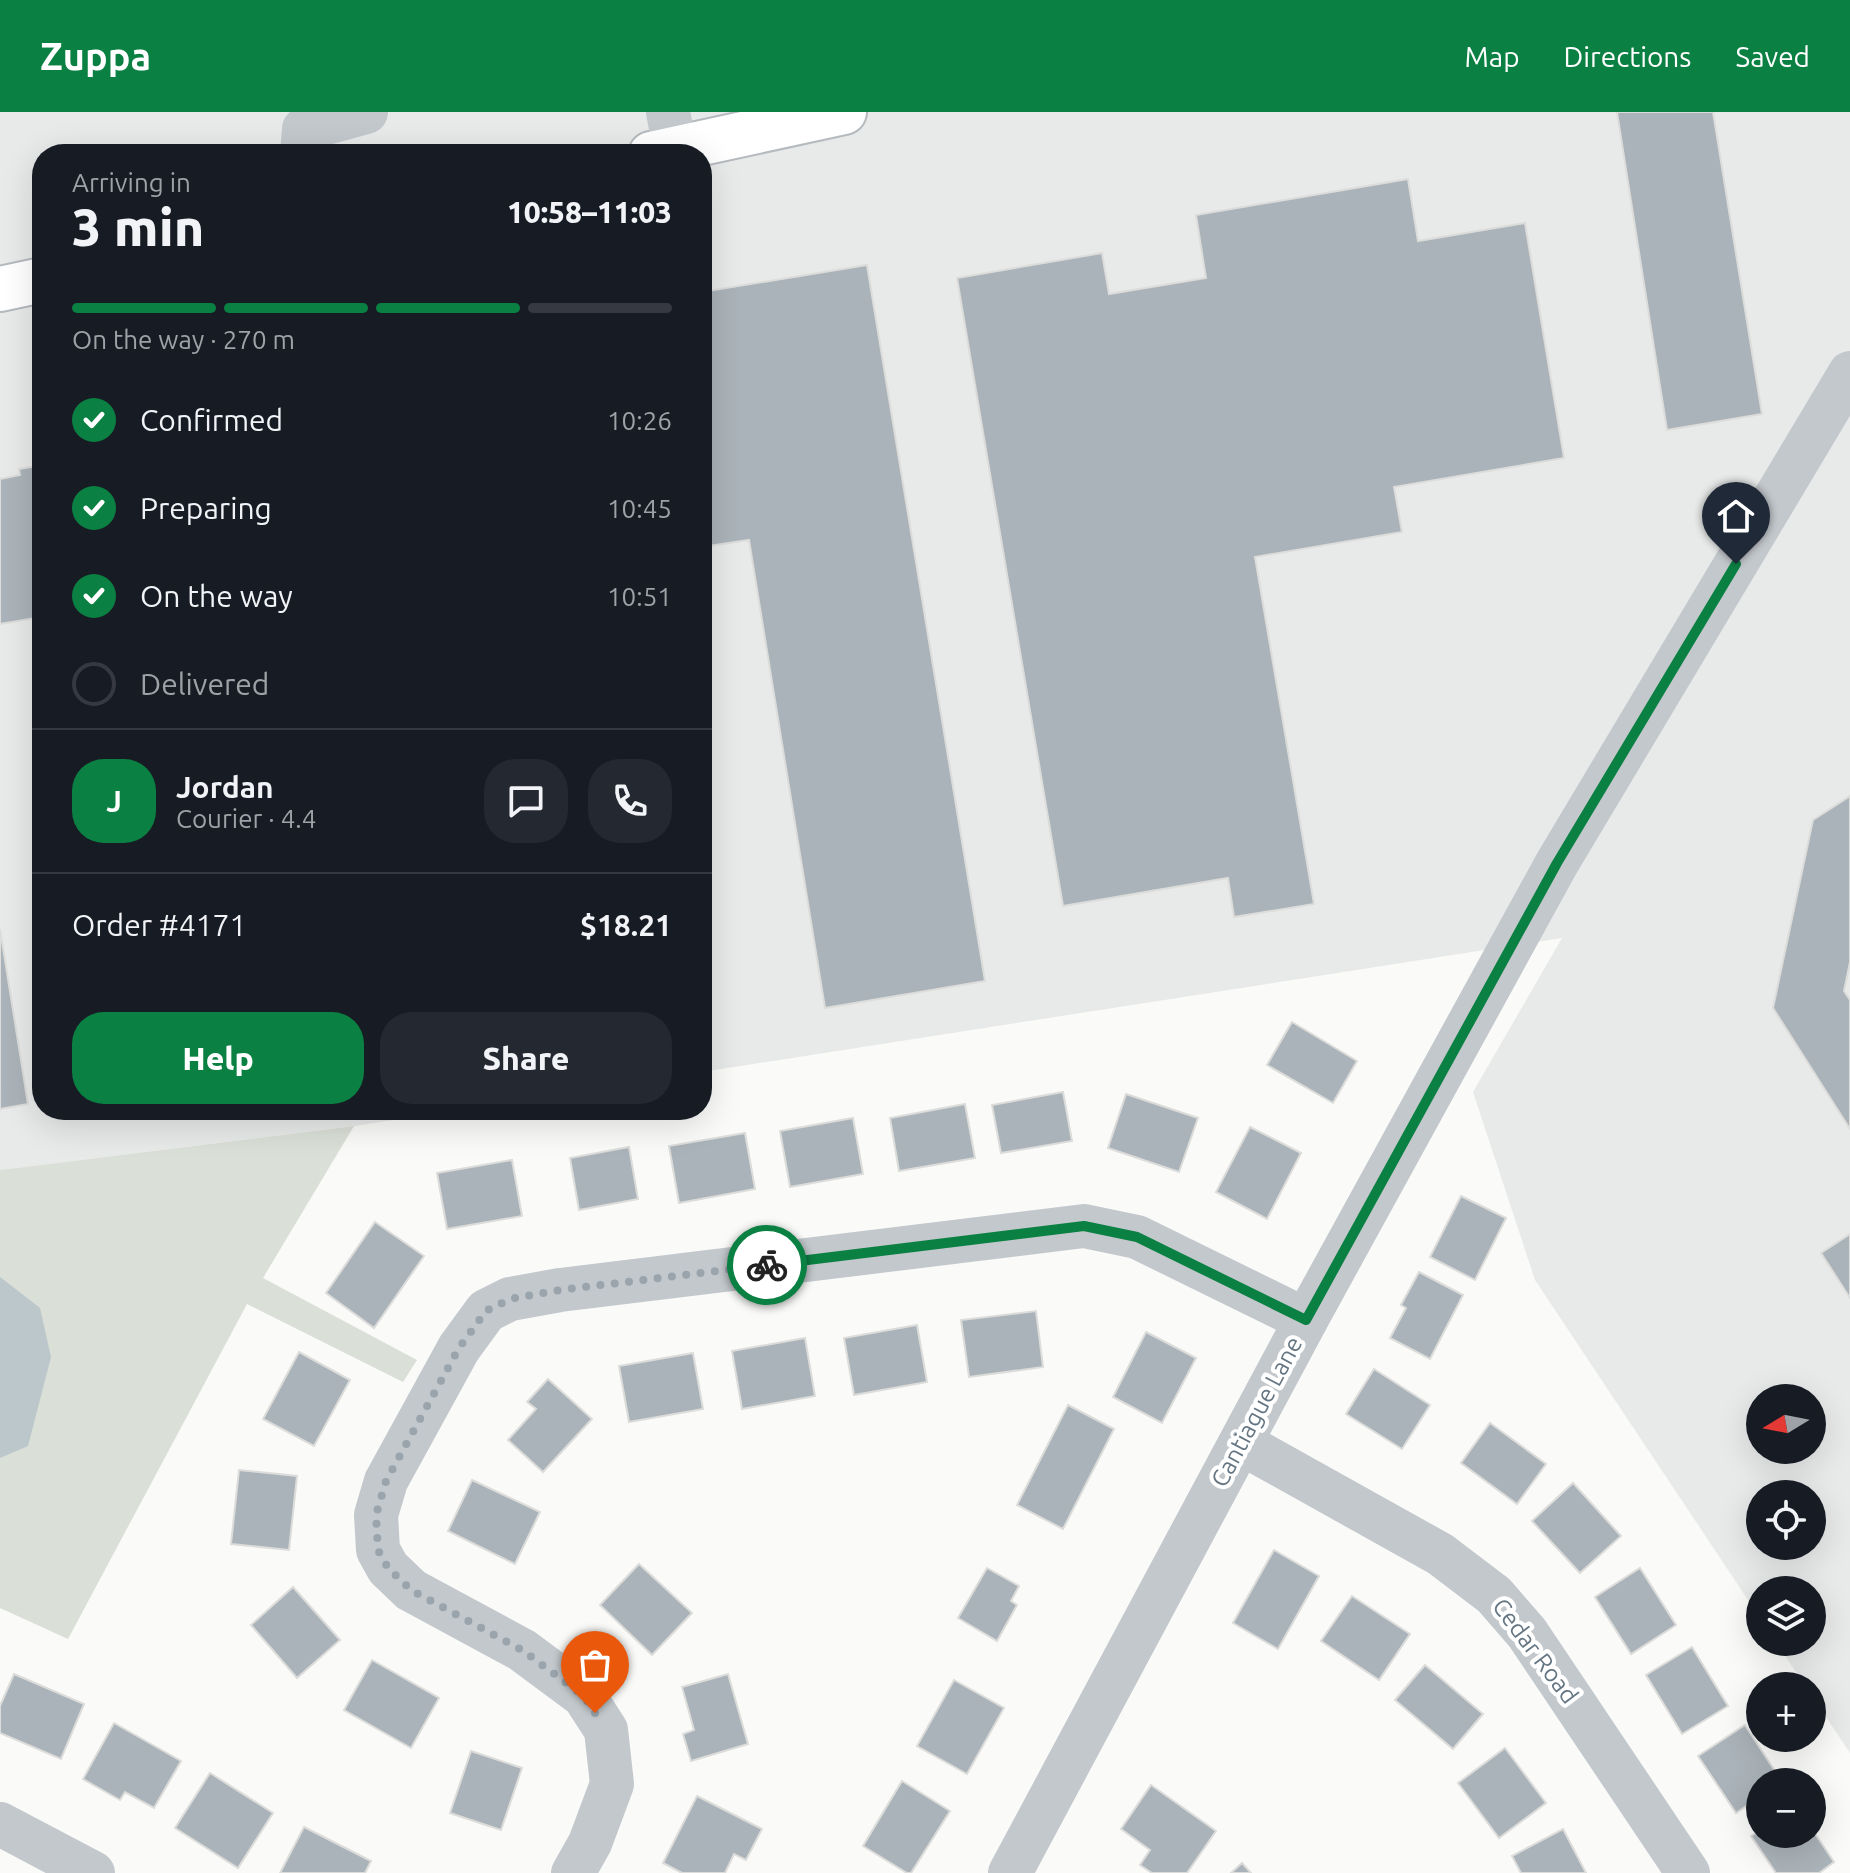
<!DOCTYPE html>
<meta charset="utf-8">
<style>
:root{--surface:#171b24;--page:#242831;--text:#f1f3f6;--muted:#9ea1a6;--line:#363941;--accent:#0b8043}
body{margin:0;font-family:Ubuntu,sans-serif;background:var(--page);color:var(--text);height:100vh;display:flex;flex-direction:column;font-size:30px;white-space:nowrap}
*{box-sizing:border-box;margin:0}
p{font-size:26px;color:var(--muted)}
.icon{flex:none;width:44px;height:44px;fill:none;stroke:currentColor;stroke-width:2;stroke-linecap:round;stroke-linejoin:round}
.map{position:relative;flex:1;overflow:hidden}
.side{position:absolute;left:32px;top:32px;width:680px;height:976px;display:flex;flex-direction:column;background:var(--surface);border-radius:32px;box-shadow:0 8px 32px #0002}
.side>*{flex:none}
.needle{width:52px;rotate:260deg}
.fabs{position:absolute;left:1746px;top:1272px;display:grid;gap:16px}
.fabs a{display:grid;place-items:center;width:80px;height:80px;border-radius:50%;background:var(--surface);box-shadow:0 8px 32px #0002;font-size:40px}
.pin{position:absolute;display:grid;place-items:center;width:68px;height:68px;color:#fff;margin:-82px -34px;border-radius:50% 50% 50% 0;rotate:-45deg;box-shadow:0 0 8px #0007}
.pin .icon{rotate:45deg}
.courier{position:absolute;display:grid;place-items:center;width:80px;height:80px;margin:-40px;border:6px solid #0b8043;border-radius:50%;background:#fff;color:#222;box-shadow:0 2px 10px #0007}
.overview em{font-style:normal;font-weight:800}
.overview div{display:flex;flex-direction:column-reverse}
.overview{display:flex;align-items:center;justify-content:space-between;height:136px;padding:0 40px}
h1{font-size:52px;font-weight:800;line-height:60px}
.bar{display:grid;grid-template-columns:repeat(4,1fr);gap:12px 8px;align-content:center;height:96px;padding:0 40px}
.bar i{height:10px;border-radius:6px;background:var(--line)}
.bar .on{background:var(--accent)}
.bar p{grid-column:span 4}
.line{display:flex;align-items:center;gap:20px;padding:0 40px;border-top:2px solid var(--line)}
.line div{flex:1}
.round{display:grid;place-items:center;flex:none;width:84px;height:84px;border-radius:32px;background:var(--page)}
ol{padding:0 40px;list-style:none}
li{display:flex;align-items:center;gap:24px;height:88px}
li p{margin-inline-start:auto}
li .icon{padding:8px;border-radius:50%;background:var(--accent);color:#fff;stroke-width:4}
li:last-child{color:var(--muted)}
li i{width:44px;height:44px;border:4px solid var(--line);border-radius:50%}
.action{display:flex;gap:16px;margin-top:auto;padding:16px 40px}
.action a{flex:1;height:92px;border-radius:32px;background:var(--accent);color:#fff;font-size:32px;font-weight:800;line-height:92px;text-align:center}
.action a+a{background:var(--page);color:var(--text)}
header{display:flex;align-items:center;gap:48px;box-sizing:border-box;height:112px;padding:0 40px;background:var(--accent);color:#fff}
header strong{font-size:38px}
nav{display:flex;gap:44px;margin-inline-start:auto;font-size:28px}
.map>svg:first-child{display:block}
.built{fill:#e8e9e9;fill-rule:evenodd}
.green{fill:#dadfd7}
.water{fill:#bbc7cb}
.building{fill:#aab3b9;stroke:#dcdcda;stroke-width:2}
.lines{fill:none;stroke-linecap:round;stroke-linejoin:round}
.major-casing{stroke:#b5babe;stroke-width:48}
.minor{stroke:#c3c8cc;stroke-width:44}
.major{stroke:#fff;stroke-width:44}
.done{stroke:#99a4ac;stroke-width:8;stroke-dasharray:0 14.4}
.route{stroke:#0b8043;stroke-width:10}
.labels{text-anchor:middle;stroke-width:8;stroke-linejoin:round;paint-order:stroke}
.street-label{font-size:24px;fill:#657683;stroke:#fff}
</style>
<header>
<strong>Zuppa</strong>
<nav><a>Map</a><a>Directions</a><a>Saved</a></nav>
</header>
<div class="map">
<svg width="1850" height="1761" viewBox="0 0 1850 1761">
<rect width="100%" height="100%" fill="#fafaf8"/>
<path class="built" d="M0,0H1850V1641L1812,1584V1574H1805L1776,1530H1812V1478H1760V1506L1535,1168L1473,980L1562,826L702,960V42H42V998H459L354,1014L0,1058ZM1760,1286H1812V1338H1760ZM1760,1382H1812V1434H1760Z"/>
<polygon class="green" points="354,1014 263,1166 417,1248 403,1270 247,1192 68,1527 0,1496 0,1058"/>
<polygon class="water" points="0,1165 40,1196 51,1245 28,1334 0,1346"/>
<g class="building">
<polygon points="1617,0 1713,0 1762,302 1667,318"/>
<polygon points="1408,67 1418,129 1525,111 1564,346 1394,375 1402,420 1255,445 1314,792 1234,805 1228,766 1063,794 957,166 1102,141 1109,182 1206,166 1196,103"/>
<polygon points="867,153 985,869 825,896 749,428 702,435 702,180"/>
<polygon points="42,353 42,505 0,512 0,367 20,363 19,357"/>
<polygon points="1850,684 1850,850 1844,879 1850,888 1850,1017 1773,896 1813,708"/>
<polygon points="0,817 28,992 0,997"/>
<polygon points="1292,910 1357,949 1333,991 1267,953"/>
<polygon points="1063,980 1072,1029 1001,1041 992,993"/>
<polygon points="1126,982 1198,1006 1179,1060 1108,1036"/>
<polygon points="965,992 975,1046 899,1059 890,1006"/>
<polygon points="853,1006 863,1062 790,1075 780,1019"/>
<polygon points="1250,1015 1301,1041 1267,1107 1216,1080"/>
<polygon points="745,1021 755,1077 679,1091 669,1034"/>
<polygon points="629,1035 638,1087 579,1098 570,1046"/>
<polygon points="512,1048 522,1104 447,1117 437,1061"/>
<polygon points="1461,1084 1506,1106 1475,1168 1430,1145"/>
<polygon points="375,1110 424,1144 374,1216 326,1181"/>
<polygon points="1850,1122 1850,1186 1821,1141"/>
<polygon points="1419,1160 1463,1183 1430,1247 1390,1226 1406,1196 1401,1193"/>
<polygon points="1036,1199 1043,1255 969,1265 961,1208"/>
<polygon points="917,1213 927,1270 854,1283 844,1226"/>
<polygon points="1146,1220 1196,1246 1162,1311 1113,1285"/>
<polygon points="805,1226 815,1284 742,1297 732,1239"/>
<polygon points="299,1240 350,1268 314,1334 263,1307"/>
<polygon points="693,1241 703,1297 629,1310 619,1254"/>
<polygon points="1374,1257 1430,1293 1402,1337 1346,1302"/>
<polygon points="548,1267 592,1307 543,1360 508,1328 536,1297 527,1290"/>
<polygon points="1068,1293 1114,1317 1063,1417 1017,1393"/>
<polygon points="1490,1311 1546,1352 1517,1392 1461,1351"/>
<polygon points="239,1358 297,1364 289,1438 231,1432"/>
<polygon points="472,1368 540,1400 515,1452 448,1419"/>
<polygon points="1573,1371 1621,1424 1580,1461 1532,1409"/>
<polygon points="1274,1438 1319,1464 1278,1537 1233,1511"/>
<polygon points="639,1452 692,1501 652,1543 600,1493"/>
<polygon points="987,1456 1019,1474 1011,1489 1017,1493 997,1529 958,1506"/>
<polygon points="1640,1456 1676,1513 1631,1542 1595,1485"/>
<polygon points="293,1475 340,1528 297,1566 251,1513"/>
<polygon points="1352,1484 1410,1522 1379,1568 1321,1529"/>
<polygon points="1692,1535 1728,1594 1682,1622 1646,1563"/>
<polygon points="372,1548 439,1586 411,1636 344,1598"/>
<polygon points="1425,1553 1483,1602 1453,1637 1395,1588"/>
<polygon points="14,1562 84,1592 61,1647 0,1621 0,1594"/>
<polygon points="728,1562 748,1632 691,1649 683,1622 694,1618 682,1575"/>
<polygon points="954,1568 1004,1596 967,1662 917,1634"/>
<polygon points="114,1611 181,1649 154,1696 125,1680 120,1688 83,1667"/>
<polygon points="1745,1613 1782,1670 1760,1670 1760,1685 1736,1701 1698,1644"/>
<polygon points="1505,1636 1546,1691 1499,1726 1458,1671"/>
<polygon points="471,1639 522,1656 501,1718 450,1701"/>
<polygon points="210,1661 273,1701 238,1756 175,1716"/>
<polygon points="902,1669 950,1699 911,1761 907,1761 863,1734"/>
<polygon points="1151,1673 1216,1719 1187,1761 1152,1761 1140,1753 1150,1738 1121,1717"/>
<polygon points="697,1684 762,1717 746,1748 734,1742 725,1761 682,1761 663,1751"/>
<polygon points="304,1715 371,1749 365,1761 280,1761"/>
<polygon points="1563,1717 1586,1761 1521,1761 1512,1744"/>
<polygon points="1812,1717 1834,1750 1819,1761 1776,1761 1751,1724 1760,1718 1760,1722 1812,1722"/>
<polygon points="1242,1751 1251,1761 1231,1761"/>
</g>
<g class="lines">
<g class="major-casing">
<g id="major">
<polyline points="651,42 844,0"/>
<polyline points="0,177 42,168"/>
</g>
</g>
<g class="minor">
<polyline points="668,0 675,37"/>
<polyline points="302,42 304,17 366,0"/>
<polyline points="1241,1331 1440,1442 1494,1483 1527,1521 1688,1761"/>
<polyline points="0,1712 93,1761"/>
<polyline points="573,1761 590,1731 612,1672 606,1618 584,1584 522,1538 411,1478 388,1456 378,1438 376,1403 386,1369 459,1236 486,1199 510,1187 560,1178 1084,1114 1137,1125 1306,1208"/>
<polyline points="1010,1761 1306,1208 1557,751 1850,261"/>
</g>
<use href="#major" class="major"/>
</g>
<g class="lines">
<polyline class="done" points="595,1601 584,1584 522,1538 411,1478 388,1456 378,1438 376,1403 386,1369 459,1236 486,1199 510,1187 560,1178 767,1153"/>
<polyline class="route" points="767,1153 1084,1114 1137,1125 1306,1208 1557,751 1736,452"/>
</g>
<g class="labels">
<g class="street-label">
<text transform="translate(1257 1300) rotate(-62)" y="8">Cantiague Lane</text>
<text transform="translate(1535 1539) rotate(53)" y="8">Cedar Road</text>
</g>
</g>
</svg>
<div class="fabs">
<a><svg class="needle" viewBox="-14 -14 28 28"><path d="M0-13l5 13h-10z" fill="#e53935"/><path d="M0 13l5-13h-10z" fill="#9ea1a6"/></svg></a>
<a><svg class="icon" aria-label="locate" viewBox="0 0 24 24"><circle cx="12" cy="12" r="6"/><path d="M12 2v4M12 18v4M2 12h4M18 12h4"/></svg></a>
<a><svg class="icon" aria-label="layers" viewBox="0 0 24 24"><path d="M12 4l9 5-9 5-9-5zM3 14l9 5 9-5"/></svg></a>
<a>+</a>
<a>−</a>
</div>
<div class="pin" style="left:595px;top:1601px;background:#ea580c"><svg class="icon" aria-label="bag" viewBox="0 0 24 24"><path d="M5 8h14l-1 12H6zM9 8a3 3 0 0 1 6 0"/></svg></div>
<div class="pin" style="left:1736px;top:452px;background:#1f2937"><svg class="icon" aria-label="home" viewBox="0 0 24 24"><path d="M3 11l9-7 9 7M6 9v11h12V9"/></svg></div>
<div class="courier" style="left:767px;top:1153px"><svg class="icon" aria-label="bike" viewBox="0 0 24 24"><circle cx="6" cy="16" r="4"/><circle cx="18" cy="16" r="4"/><path d="M6 16l4-8h5l3 8M10 8l3 8H6M13 5h3"/></svg></div>
<section class="side">
<div class="overview"><div><h1>3 min</h1><p>Arriving in</p></div><em>10:58–11:03</em></div>
<div class="bar"><i class="on"></i><i class="on"></i><i class="on"></i><i></i><p>On the way · 270 m</p></div>
<ol>
<li><svg class="icon" aria-label="check" viewBox="0 0 24 24"><path d="M5 12l5 5 9-10"/></svg>Confirmed<p>10:26</p></li>
<li><svg class="icon" aria-label="check" viewBox="0 0 24 24"><path d="M5 12l5 5 9-10"/></svg>Preparing<p>10:45</p></li>
<li><svg class="icon" aria-label="check" viewBox="0 0 24 24"><path d="M5 12l5 5 9-10"/></svg>On the way<p>10:51</p></li>
<li><i></i>Delivered</li>
</ol>
<div class="line" style="height:144px"><b class="round" style="background:var(--accent);color:#fff">J</b><div><b>Jordan</b><p>Courier · 4.4</p></div><a class="round"><svg class="icon" aria-label="chat" viewBox="0 0 24 24"><path d="M4 5h16v11H9l-5 4z"/></svg></a><a class="round"><svg class="icon" aria-label="phone" viewBox="0 0 24 24"><path d="M5 4h4l2 5-3 2q2 4 5 5l2-3 5 2v4C11 20 4 13 5 4z"/></svg></a></div>
<div class="line" style="height:104px"><div>Order #4171</div><b>$18.21</b></div>
<div class="action"><a>Help</a><a>Share</a></div>
</section>
</div>
